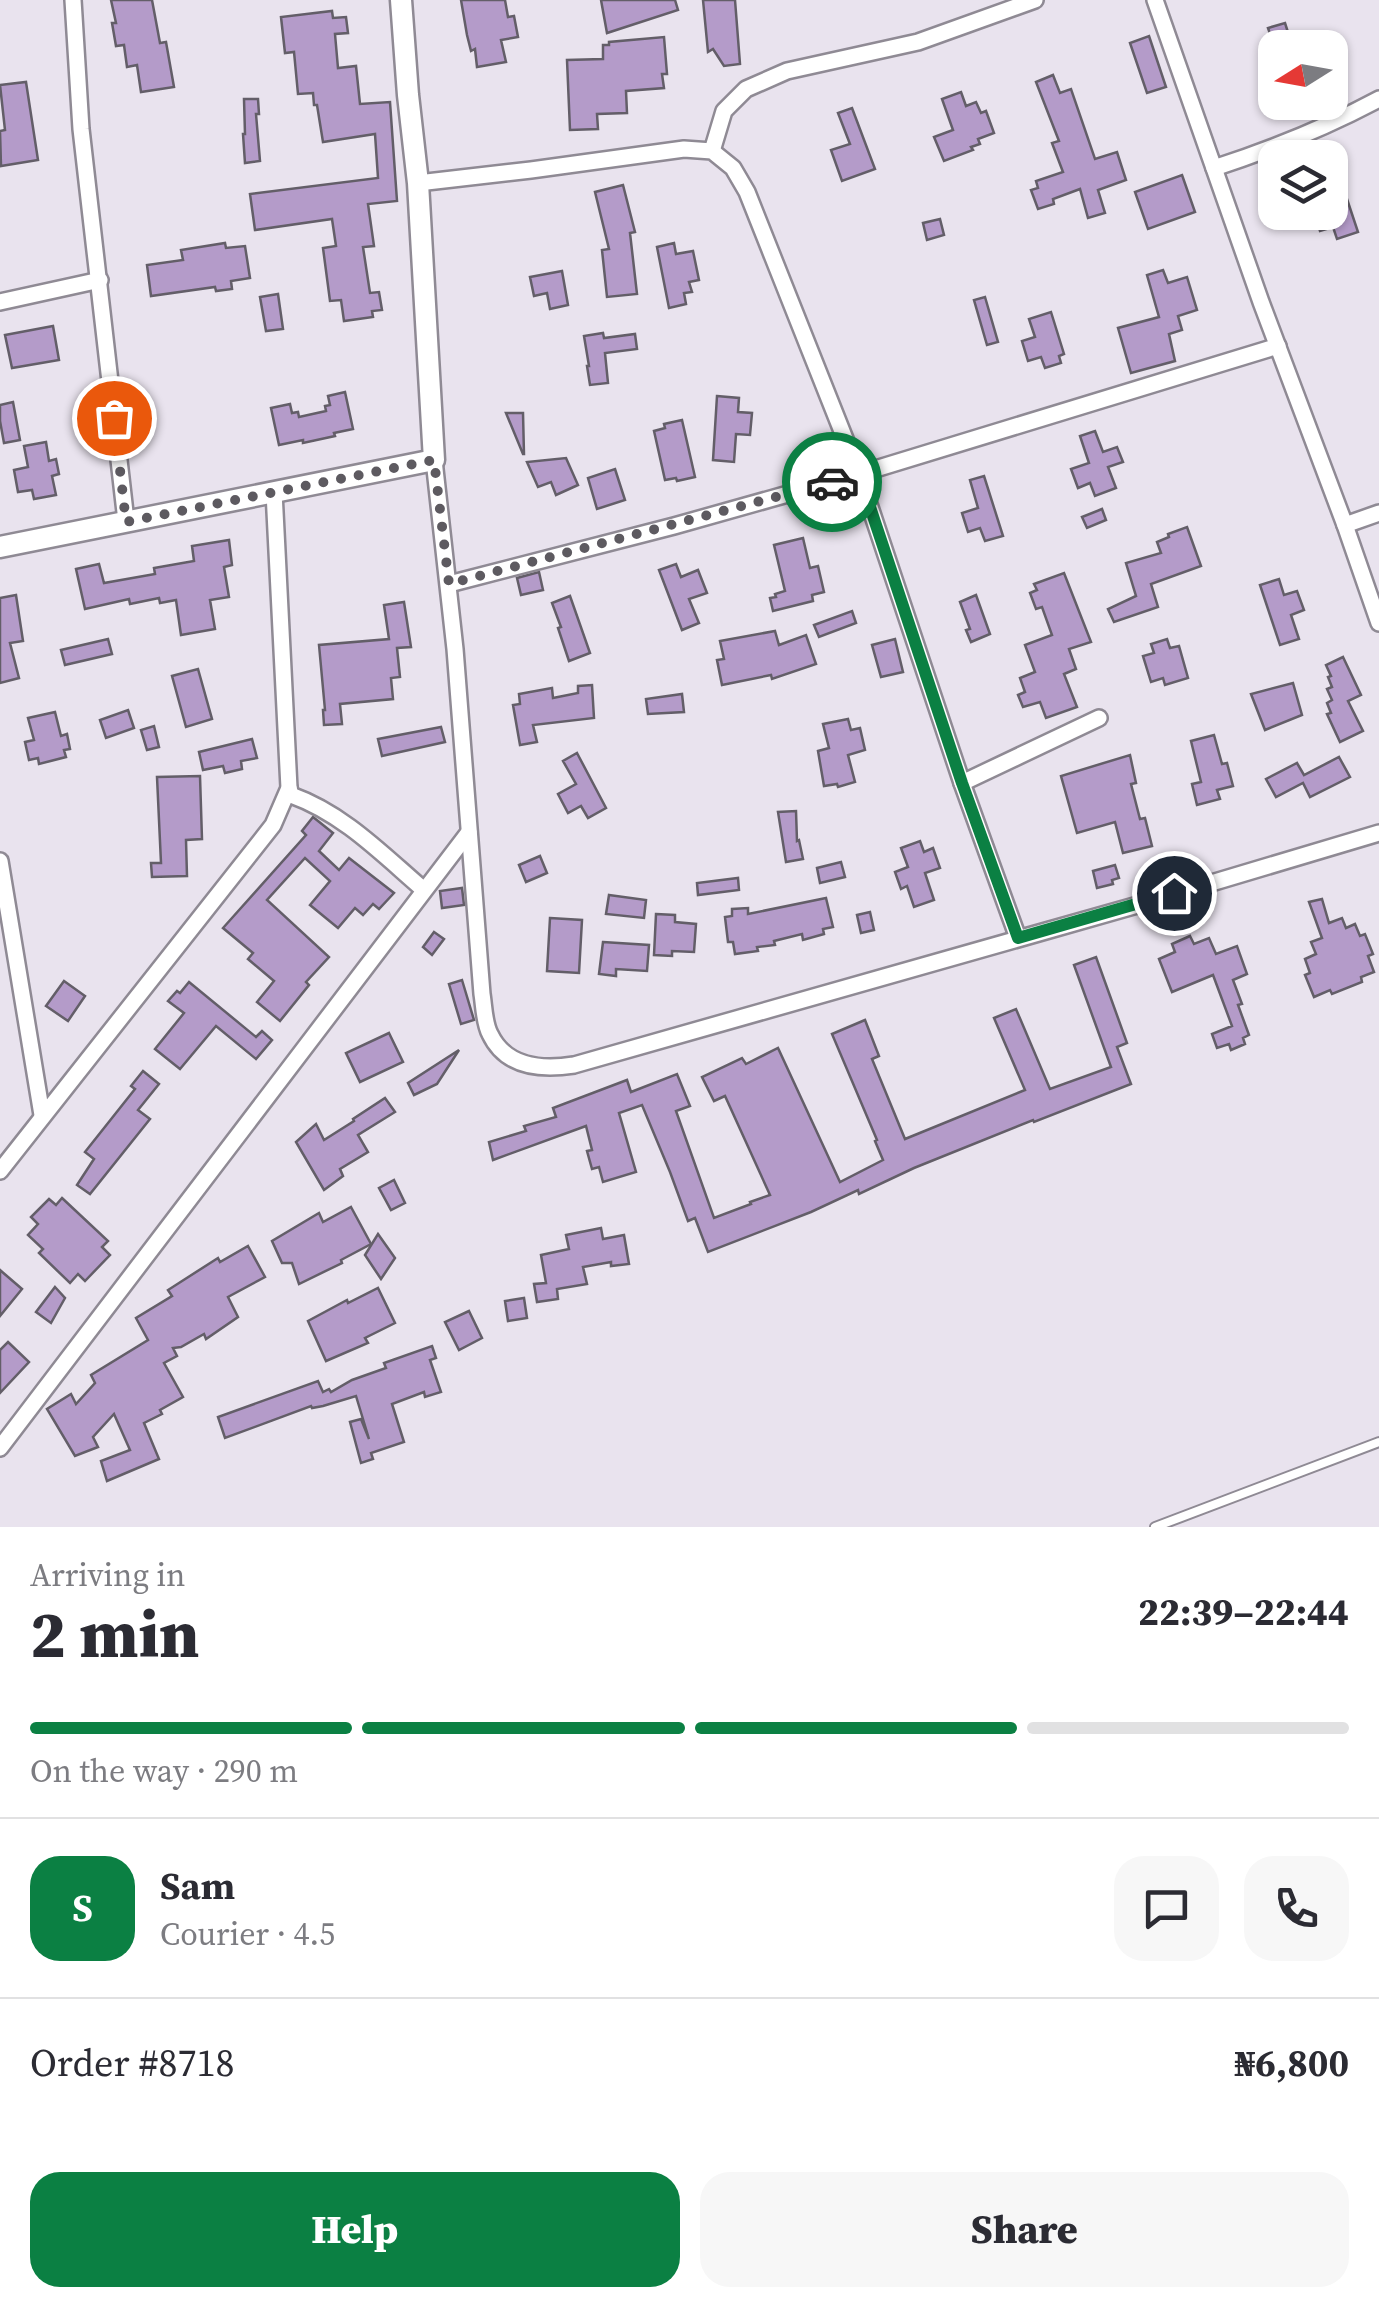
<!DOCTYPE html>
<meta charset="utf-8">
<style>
:root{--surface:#fff;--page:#f7f7f7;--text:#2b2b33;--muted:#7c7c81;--line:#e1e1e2;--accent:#0b8043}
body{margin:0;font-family:"Source Serif 4",serif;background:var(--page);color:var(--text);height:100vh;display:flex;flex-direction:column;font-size:38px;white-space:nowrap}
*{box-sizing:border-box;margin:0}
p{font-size:32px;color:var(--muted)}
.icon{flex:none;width:55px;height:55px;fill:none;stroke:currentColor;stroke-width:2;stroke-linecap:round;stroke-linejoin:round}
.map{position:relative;height:1527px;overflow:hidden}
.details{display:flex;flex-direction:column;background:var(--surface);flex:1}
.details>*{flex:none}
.needle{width:65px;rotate:259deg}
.tools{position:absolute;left:1258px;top:30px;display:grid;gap:20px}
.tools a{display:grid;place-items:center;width:90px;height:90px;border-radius:20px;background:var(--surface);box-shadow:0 2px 8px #0004;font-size:50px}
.pin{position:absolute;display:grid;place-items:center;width:85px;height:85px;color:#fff;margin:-42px;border:5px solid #fff;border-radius:50%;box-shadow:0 2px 10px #0007}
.courier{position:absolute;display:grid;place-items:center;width:100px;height:100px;margin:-50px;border:8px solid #0b8043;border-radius:50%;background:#fff;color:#222;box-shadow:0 2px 12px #0007}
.summary em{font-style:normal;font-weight:800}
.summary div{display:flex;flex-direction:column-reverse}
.summary{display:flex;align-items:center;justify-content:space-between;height:170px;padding:0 30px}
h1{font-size:65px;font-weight:800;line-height:75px}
.bar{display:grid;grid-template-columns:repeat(4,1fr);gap:15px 10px;align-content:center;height:120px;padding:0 30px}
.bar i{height:12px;border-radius:8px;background:var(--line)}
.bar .on{background:var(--accent)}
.bar p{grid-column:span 4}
.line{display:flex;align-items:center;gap:25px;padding:0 30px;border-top:2px solid var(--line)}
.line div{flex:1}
.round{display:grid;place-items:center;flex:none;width:105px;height:105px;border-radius:30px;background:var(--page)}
.button{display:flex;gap:20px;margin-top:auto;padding:20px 30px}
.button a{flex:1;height:115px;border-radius:30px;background:var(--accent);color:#fff;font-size:40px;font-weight:800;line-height:115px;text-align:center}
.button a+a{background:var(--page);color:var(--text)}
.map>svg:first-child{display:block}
.building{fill:#b49bc9;stroke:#635e68;stroke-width:2.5}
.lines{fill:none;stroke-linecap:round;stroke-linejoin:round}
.service-casing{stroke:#8f8a94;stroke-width:12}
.minor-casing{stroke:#8f8a94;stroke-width:20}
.tertiary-casing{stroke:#8f8a94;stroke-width:25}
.service{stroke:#fff;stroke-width:8}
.minor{stroke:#fff;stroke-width:15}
.tertiary{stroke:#fff;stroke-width:20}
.done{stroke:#5d5a60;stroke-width:10;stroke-dasharray:0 18}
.route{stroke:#0b8043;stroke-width:12}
</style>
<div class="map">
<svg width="1379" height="1527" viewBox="0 0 1379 1527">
<rect width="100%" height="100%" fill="#e9e3ee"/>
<g class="building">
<polygon points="111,0 152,0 160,43 166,42 174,87 141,92 137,65 127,67 124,45 116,46 112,23 116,23"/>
<polygon points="461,0 505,0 508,17 514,16 518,37 501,40 506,62 477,67 475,49 471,51 467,35"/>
<polygon points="601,0 675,0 678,10 607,33"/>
<polygon points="703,0 735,0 740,64 724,66 713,49 708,52"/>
<polygon points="332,11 333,18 346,17 348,33 335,34 338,68 356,66 360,104 390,102 397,201 368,204 374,246 363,247 370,293 379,292 382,310 372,311 373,317 344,321 341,300 330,301 323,248 336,246 332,219 255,230 250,194 378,178 375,134 323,142 317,105 314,105 313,93 298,94 294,52 285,53 281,17"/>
<polygon points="1285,23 1293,48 1275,48 1268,28"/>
<polygon points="1149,36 1166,87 1147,93 1130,43"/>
<polygon points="664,37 667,74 662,74 664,88 626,91 627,113 597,114 598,129 570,130 567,60 603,59 603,45 609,45 609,42"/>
<polygon points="1275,54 1275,98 1272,98 1260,59"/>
<polygon points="1053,75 1060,93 1071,89 1095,159 1117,152 1126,180 1098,190 1105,213 1088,218 1080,189 1053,199 1054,204 1038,209 1031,190 1038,188 1036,181 1063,172 1052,143 1059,141 1036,82"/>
<polygon points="26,82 38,160 1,166 0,131 5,130 0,85"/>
<polygon points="961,92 966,106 976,102 981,113 986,111 994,133 978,139 980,144 971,147 973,150 944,161 934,137 953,130 942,99"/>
<polygon points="244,99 258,99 259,114 256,114 260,161 245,163 243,134 245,134"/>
<polygon points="852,108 875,169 842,181 831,150 850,144 838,113"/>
<polygon points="1332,154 1358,232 1337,239 1333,227 1320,231 1314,212 1330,212 1330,155"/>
<polygon points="1182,175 1195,212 1148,229 1135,192"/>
<polygon points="623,185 635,232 630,233 637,294 607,297 602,250 609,249 595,192"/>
<polygon points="940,219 944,235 927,240 923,223"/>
<polygon points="225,243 226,248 245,246 250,278 231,281 232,289 216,291 215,287 151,296 147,265 183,260 181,250"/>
<polygon points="674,243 676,254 693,251 699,280 689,282 692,292 684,293 686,304 669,308 657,247"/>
<polygon points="1163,270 1168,283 1187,277 1197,310 1178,316 1182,330 1169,334 1175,361 1131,373 1118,328 1159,317 1147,275"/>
<polygon points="562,271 568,305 550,309 547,293 534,296 530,277"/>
<polygon points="278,294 283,329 266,331 260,297"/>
<polygon points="985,297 998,342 987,345 974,300"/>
<polygon points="1051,312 1064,354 1059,356 1061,363 1045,368 1041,357 1028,361 1022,341 1035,337 1029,319"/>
<polygon points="53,326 59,360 12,368 5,335"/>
<polygon points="603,333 604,338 635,334 637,349 605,353 608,383 590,385 587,366 589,366 584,336"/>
<polygon points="345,392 353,429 334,433 335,436 303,443 303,440 279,445 271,408 290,404 292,413 298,412 299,417 326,411 325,406 330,405 328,396"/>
<polygon points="717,396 739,398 738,412 752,413 750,435 736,434 734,462 713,460"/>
<polygon points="13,402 20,440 4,443 0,421 0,405"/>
<polygon points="506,413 523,413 524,454 523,454"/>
<polygon points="682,420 695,477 677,481 676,478 665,480 654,431 665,428 664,424"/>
<polygon points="1095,431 1103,452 1117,447 1123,462 1108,467 1116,488 1095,496 1090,483 1078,488 1071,469 1089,463 1080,436"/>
<polygon points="46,442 49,461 56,459 59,474 52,476 56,495 34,499 32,490 18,492 14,470 28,467 24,446"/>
<polygon points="566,458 578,485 556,495 551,482 538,487 527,462"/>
<polygon points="615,469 625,500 597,509 588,478"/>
<polygon points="984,476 1003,536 985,541 980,528 968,532 962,513 978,508 970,480"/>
<polygon points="1102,509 1106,520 1087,528 1082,517"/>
<polygon points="1187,527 1201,566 1151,584 1158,607 1114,622 1108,609 1136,596 1126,563 1161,553 1157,542 1169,537 1168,534"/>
<polygon points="803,538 810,568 818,566 824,592 812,595 813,601 773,611 770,598 776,597 775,594 785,591 774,545"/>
<polygon points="229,540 232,565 224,567 229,597 210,600 215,629 181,635 176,600 160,603 159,598 130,604 129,599 85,609 76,569 99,564 104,583 155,574 154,568 194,561 192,546"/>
<polygon points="676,564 681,577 698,570 707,593 689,599 699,623 682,630 659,570"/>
<polygon points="539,572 543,590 521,595 517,578"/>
<polygon points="1064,573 1091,642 1069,649 1076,669 1064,674 1077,707 1046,718 1040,702 1023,707 1018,695 1025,692 1020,678 1035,672 1025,645 1052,635 1042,607 1036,609 1030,593 1037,590 1034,584"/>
<polygon points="1279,579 1284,595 1297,591 1304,610 1291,615 1299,639 1280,645 1260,585"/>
<polygon points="16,595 23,641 10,643 19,678 0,683 0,598"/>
<polygon points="976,595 990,634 971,642 966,630 970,629 960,602"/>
<polygon points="570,596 590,653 569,661 558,628 561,627 552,603"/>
<polygon points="404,602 411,647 397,648 400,677 391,678 393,699 340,704 342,724 324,725 323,710 325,710 319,645 389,639 384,605"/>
<polygon points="852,611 856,623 819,637 814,625"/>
<polygon points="775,631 779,645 806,635 816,664 772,679 771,675 722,685 717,660 724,659 720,641"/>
<polygon points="108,639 112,654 65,665 61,650"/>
<polygon points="895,639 903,672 881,677 872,645"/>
<polygon points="1167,639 1170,648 1179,646 1188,678 1165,685 1163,678 1151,682 1143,656 1154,653 1151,644"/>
<polygon points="1343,657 1361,695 1348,701 1363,731 1340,742 1327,714 1331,713 1327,703 1332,700 1327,689 1332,687 1328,677 1331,676 1326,665"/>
<polygon points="198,669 212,719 186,727 172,676"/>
<polygon points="1293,683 1302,715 1265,730 1251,694"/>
<polygon points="592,685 594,718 533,725 537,742 520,745 513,705 520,704 519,694 552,688 553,698 578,693 578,686"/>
<polygon points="682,694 684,712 648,714 646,699"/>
<polygon points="128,710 134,728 106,738 100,720"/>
<polygon points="55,712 61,736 67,734 70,749 64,750 66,757 39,764 38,758 29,760 25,742 34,740 28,718"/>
<polygon points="848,719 851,730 860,728 865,750 848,755 855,782 838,787 837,784 824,786 818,751 829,748 823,724"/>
<polygon points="154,726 159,747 147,750 141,730"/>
<polygon points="441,727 445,742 382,756 378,739"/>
<polygon points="1214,735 1222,764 1227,763 1233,786 1217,790 1220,799 1197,805 1192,784 1201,782 1191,741"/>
<polygon points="252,739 257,758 241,761 242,769 225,773 223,766 203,770 199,752"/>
<polygon points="577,753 606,808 588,818 581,806 568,813 558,794 576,784 563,761"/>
<polygon points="1130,755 1136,783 1131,784 1140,819 1145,818 1152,846 1123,853 1115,822 1077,833 1061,776"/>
<polygon points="1339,757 1350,777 1310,797 1303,783 1276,797 1266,779 1297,763 1304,775"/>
<polygon points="200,776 202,839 186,840 187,876 152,877 151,863 161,863 157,777"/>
<polygon points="796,811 797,841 799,840 803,859 786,862 778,812"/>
<polygon points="313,817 333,833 319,851 339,870 349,858 394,893 379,909 373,904 363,915 355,908 338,928 310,905 330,881 305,858 267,900 329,957 306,982 309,985 280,1021 257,1002 274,981 248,959 253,953 223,928 306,835 302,831"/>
<polygon points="920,841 924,852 933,848 940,868 925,873 934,900 914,907 907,886 901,889 895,872 908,867 901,848"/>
<polygon points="540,856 547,873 526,882 519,865"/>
<polygon points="841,862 845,877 820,883 817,868"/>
<polygon points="1115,865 1119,878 1112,880 1113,884 1097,888 1093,871"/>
<polygon points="738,878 739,890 698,895 697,883"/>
<polygon points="462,888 464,905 442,908 440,891"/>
<polygon points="609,895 646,900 644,918 606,914"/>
<polygon points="826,898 833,927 823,929 824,934 803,940 802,934 774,941 775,945 757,947 758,951 735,954 733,942 728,942 725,917 732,916 732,909 748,908 748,914"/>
<polygon points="1322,899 1329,923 1342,918 1346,928 1355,924 1360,936 1365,934 1373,954 1368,956 1374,972 1361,977 1362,982 1332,994 1330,990 1314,997 1305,975 1310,973 1305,959 1316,954 1311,942 1322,938 1309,902"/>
<polygon points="870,912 874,930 861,933 857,915"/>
<polygon points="656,914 675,915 675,922 696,924 694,952 672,951 672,956 654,955"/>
<polygon points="550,918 582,920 579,973 547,971"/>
<polygon points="434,932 444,939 432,955 423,947"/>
<polygon points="1190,936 1194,944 1209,938 1216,954 1237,946 1247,974 1233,980 1242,1004 1238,1005 1249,1035 1243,1038 1245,1044 1231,1050 1229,1044 1217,1048 1212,1034 1232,1026 1213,975 1172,992 1159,959 1175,952 1172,944"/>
<polygon points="603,942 649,945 647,971 616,969 616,976 599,974"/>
<polygon points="1096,957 1127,1043 1117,1047 1131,1084 1034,1122 1033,1120 914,1168 859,1194 858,1190 811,1212 708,1252 695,1218 688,1221 670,1172 642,1105 619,1113 636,1172 603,1182 599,1167 592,1169 587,1151 592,1150 586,1126 493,1160 489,1142 526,1131 524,1126 556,1117 553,1108 627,1080 631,1092 677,1074 690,1106 676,1111 714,1218 751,1204 750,1202 770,1195 725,1096 714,1101 702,1077 742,1058 746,1064 778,1048 840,1182 883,1160 875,1141 877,1140 832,1034 865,1020 879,1056 872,1059 905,1139 1025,1090 994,1018 1016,1009 1050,1089 1111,1067 1074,965"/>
<polygon points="462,980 474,1020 461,1024 449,984"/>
<polygon points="64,981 85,996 68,1021 46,1006"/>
<polygon points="189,982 256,1037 262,1031 272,1040 256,1059 216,1026 180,1069 155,1049 184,1013 168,1001 177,991 180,993"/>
<polygon points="389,1033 403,1062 360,1082 346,1053"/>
<polygon points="459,1050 437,1084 414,1095 408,1083"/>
<polygon points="143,1071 159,1084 138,1110 150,1119 90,1194 77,1185 94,1159 85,1152 135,1089 131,1086"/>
<polygon points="385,1098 395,1112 358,1135 368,1152 340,1169 343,1176 324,1190 296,1142 316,1124 324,1140 354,1121 353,1119"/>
<polygon points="394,1180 405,1203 391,1210 379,1188"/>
<polygon points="62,1198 108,1241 102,1247 110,1255 85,1281 78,1274 70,1283 39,1253 43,1249 28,1235 38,1224 31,1217 49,1199 56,1205"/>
<polygon points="351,1207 371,1244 341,1260 342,1263 299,1284 292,1263 282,1263 272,1241 319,1213 323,1222"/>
<polygon points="601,1228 603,1239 624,1235 629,1264 611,1266 611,1262 583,1267 587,1284 557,1289 558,1299 537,1302 534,1284 546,1283 541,1255 569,1249 566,1235"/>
<polygon points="378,1234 395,1258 381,1279 365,1255"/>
<polygon points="248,1246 265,1277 228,1297 238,1317 206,1339 204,1334 181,1347 173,1348 177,1356 164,1363 183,1397 160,1410 162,1414 144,1423 159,1459 107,1481 101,1461 130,1450 114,1414 93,1437 98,1447 75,1456 47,1409 71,1394 76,1404 95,1383 91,1375 148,1340 136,1318 172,1296 168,1290 218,1258 220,1262"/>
<polygon points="0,1270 22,1289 0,1316"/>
<polygon points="55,1287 65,1298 51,1323 36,1312"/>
<polygon points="378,1288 395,1323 365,1338 368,1343 326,1361 308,1321 347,1300 348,1303"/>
<polygon points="524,1298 527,1318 508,1321 505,1301"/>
<polygon points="469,1311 482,1338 459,1350 445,1322"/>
<polygon points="8,1342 29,1362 0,1393 0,1350"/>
<polygon points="432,1346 436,1358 430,1360 441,1392 425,1397 424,1392 392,1404 404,1442 371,1453 373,1459 361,1463 350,1422 361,1419 369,1439 356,1396 323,1406 312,1408 311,1406 225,1438 218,1417 318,1381 323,1392 329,1389 331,1392 352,1380 386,1368 384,1363"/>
</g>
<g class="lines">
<g class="service-casing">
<polyline id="service" points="1155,1527 1379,1442"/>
</g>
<g class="minor-casing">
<g id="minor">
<polyline points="73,0 81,129 126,521"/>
<polyline points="1155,0 1261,302 1345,525 1379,623"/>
<polyline points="712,151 724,111 746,89 787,71 918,42 1035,0"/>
<path d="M1214,168C1272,149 1325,128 1379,99"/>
<polyline points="418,183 531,170 684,149 712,151 733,168 747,192 859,474 962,783 1018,938"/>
<polyline points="0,302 100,280"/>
<path d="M434,460L455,649L482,994C484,1006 484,1023 490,1034C506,1068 542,1070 574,1065L1141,904L1379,833"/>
<polyline points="1345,525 1379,513"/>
<polyline points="449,584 674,526 859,474 1278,346"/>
<polyline points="962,783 1099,718"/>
<path d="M289,788L291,795C344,814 382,854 424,890"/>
<polyline points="0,861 42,1115"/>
<polyline points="0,1171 273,825 289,788 274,492"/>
<polyline points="0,1448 469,832"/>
</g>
</g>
<g class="tertiary-casing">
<polyline id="tertiary" points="0,547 434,460 418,183 408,95 401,0"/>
</g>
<use href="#service" class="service"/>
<use href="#minor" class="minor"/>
<use href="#tertiary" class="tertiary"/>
</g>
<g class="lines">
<polyline class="done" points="114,418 126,522 434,460 449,584 832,482"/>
<polyline class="route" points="832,482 859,474 962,783 1018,938 1174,893"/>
</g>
</svg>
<div class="tools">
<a><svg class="needle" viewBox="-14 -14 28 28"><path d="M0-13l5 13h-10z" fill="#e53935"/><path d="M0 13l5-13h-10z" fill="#7c7c81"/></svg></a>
<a><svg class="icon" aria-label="layers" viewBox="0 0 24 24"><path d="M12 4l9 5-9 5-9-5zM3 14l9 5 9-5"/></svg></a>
</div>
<div class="pin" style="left:114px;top:418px;background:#ea580c"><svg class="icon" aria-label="bag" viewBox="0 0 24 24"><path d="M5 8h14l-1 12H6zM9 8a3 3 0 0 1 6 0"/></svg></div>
<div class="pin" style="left:1174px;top:893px;background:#1f2937"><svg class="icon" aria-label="home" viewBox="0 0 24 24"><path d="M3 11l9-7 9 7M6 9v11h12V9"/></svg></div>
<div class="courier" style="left:832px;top:482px"><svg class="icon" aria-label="car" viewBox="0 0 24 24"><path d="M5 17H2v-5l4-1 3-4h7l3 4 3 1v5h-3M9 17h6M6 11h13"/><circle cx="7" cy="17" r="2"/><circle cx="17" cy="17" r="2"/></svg></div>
</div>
<section class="details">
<div class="summary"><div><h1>2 min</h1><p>Arriving in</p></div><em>22:39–22:44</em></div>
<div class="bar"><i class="on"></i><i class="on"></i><i class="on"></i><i></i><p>On the way · 290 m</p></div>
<div class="line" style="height:180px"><b class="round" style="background:var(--accent);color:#fff">S</b><div><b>Sam</b><p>Courier · 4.5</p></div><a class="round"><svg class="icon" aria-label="chat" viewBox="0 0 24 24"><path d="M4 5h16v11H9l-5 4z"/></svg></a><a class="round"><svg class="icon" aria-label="phone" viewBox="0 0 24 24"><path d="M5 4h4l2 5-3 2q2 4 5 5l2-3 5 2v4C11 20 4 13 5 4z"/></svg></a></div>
<div class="line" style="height:130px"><div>Order #8718</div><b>₦6,800</b></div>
<div class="button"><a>Help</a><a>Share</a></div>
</section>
